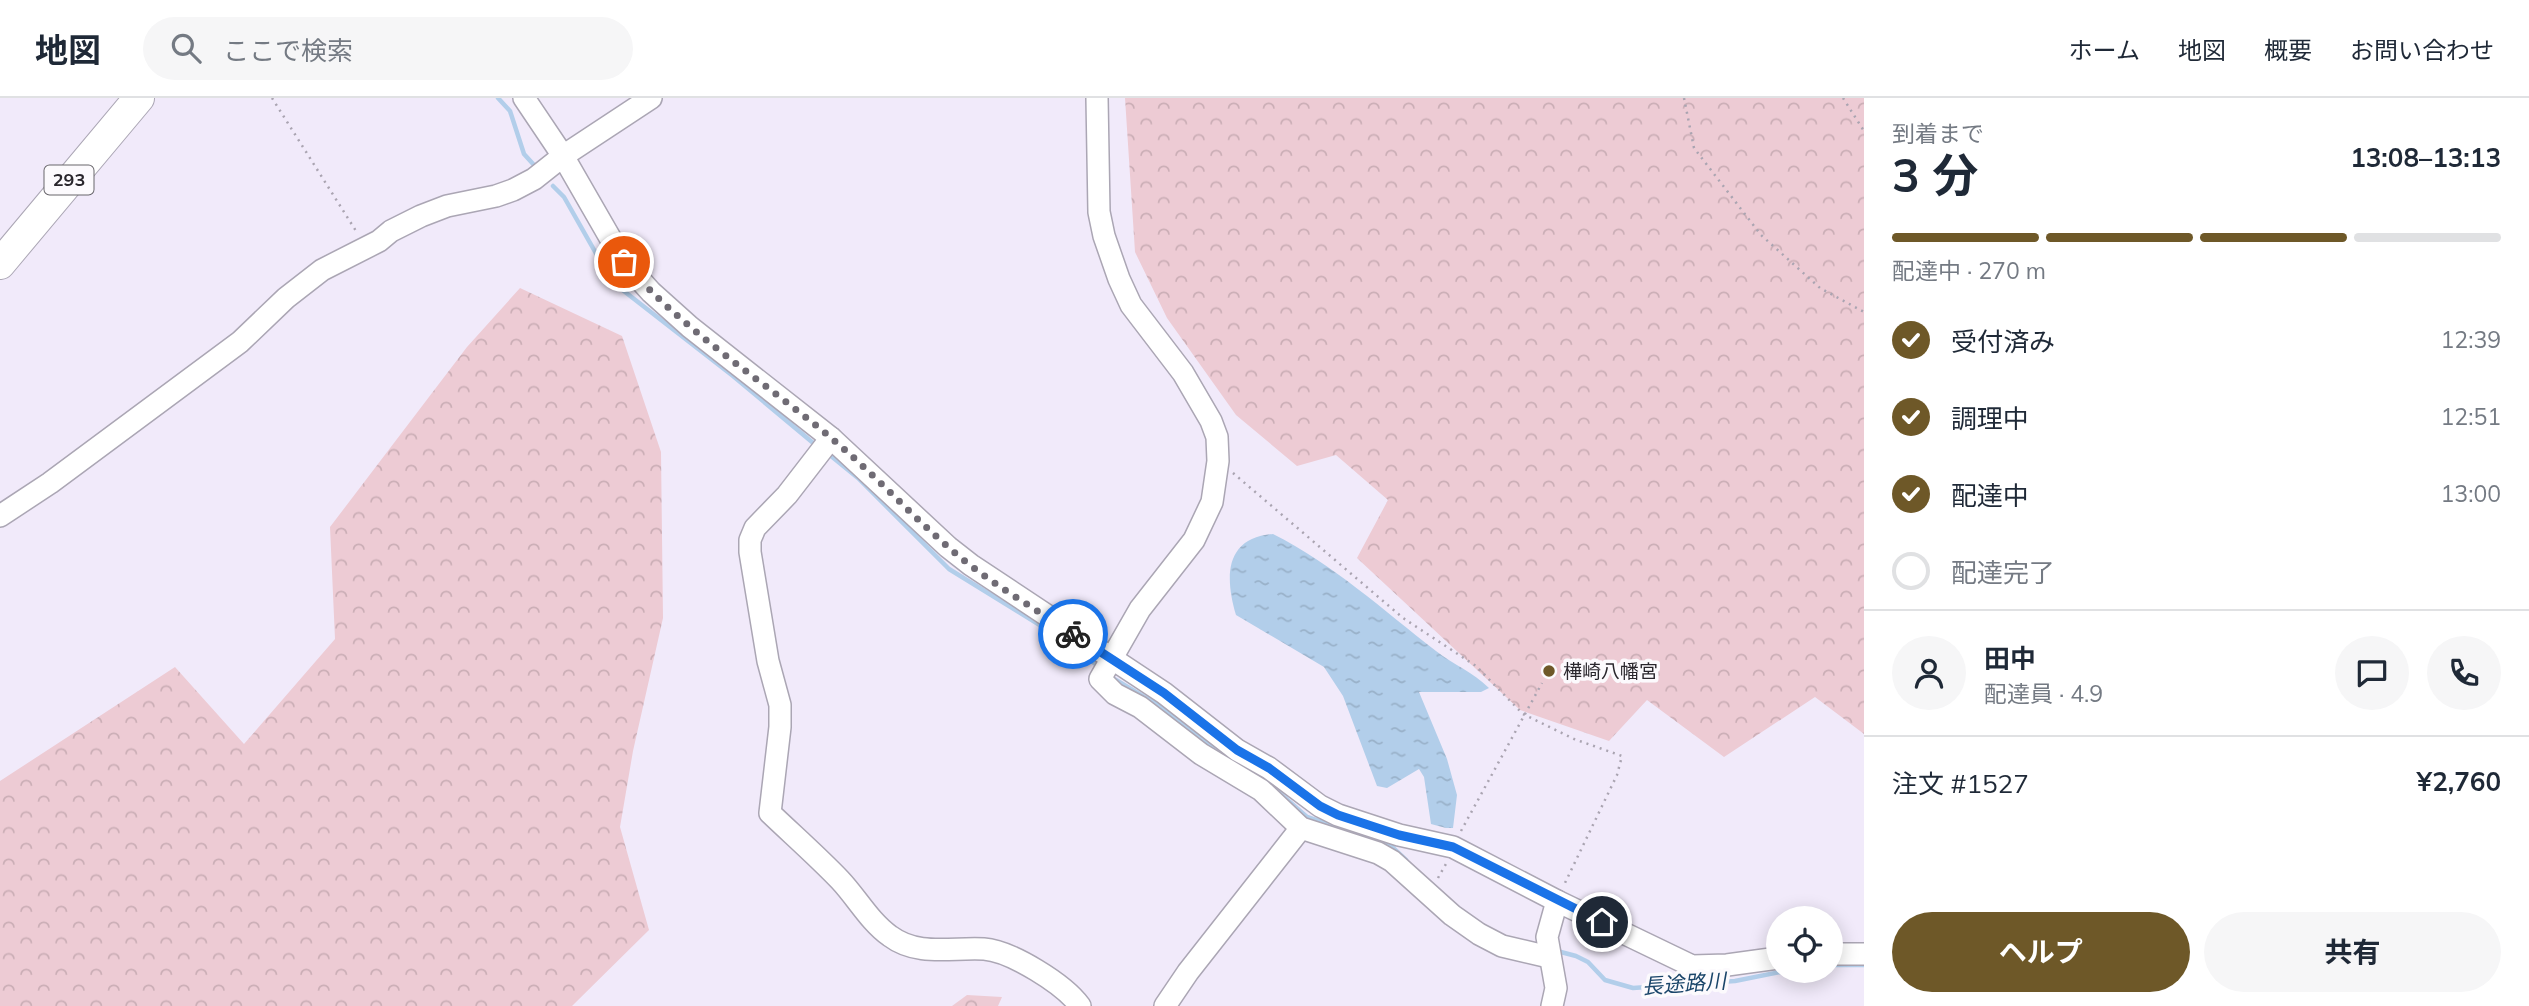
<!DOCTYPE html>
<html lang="ja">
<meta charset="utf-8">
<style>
:root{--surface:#fff;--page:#f6f6f7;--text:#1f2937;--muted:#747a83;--line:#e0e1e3;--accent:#6e5828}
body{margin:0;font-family:Mulish,"Noto Sans JP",sans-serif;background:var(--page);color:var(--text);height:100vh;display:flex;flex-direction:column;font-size:26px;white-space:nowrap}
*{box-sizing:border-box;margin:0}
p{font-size:23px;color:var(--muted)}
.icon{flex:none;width:38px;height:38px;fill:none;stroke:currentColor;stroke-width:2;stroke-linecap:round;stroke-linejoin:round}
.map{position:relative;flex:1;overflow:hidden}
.panel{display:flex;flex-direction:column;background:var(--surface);width:665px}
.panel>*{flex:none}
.fabs{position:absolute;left:1766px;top:808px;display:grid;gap:14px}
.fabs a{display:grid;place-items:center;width:77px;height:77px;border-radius:50%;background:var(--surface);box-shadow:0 4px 18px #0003;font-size:35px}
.pin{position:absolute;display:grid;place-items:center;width:60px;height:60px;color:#fff;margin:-30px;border:4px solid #fff;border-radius:50%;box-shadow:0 2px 7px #0007}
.courier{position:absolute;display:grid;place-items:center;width:70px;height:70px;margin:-35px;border:5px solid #1a73e8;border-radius:50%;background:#fff;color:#222;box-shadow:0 2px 9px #0007}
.head em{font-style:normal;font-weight:700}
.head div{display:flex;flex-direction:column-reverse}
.head{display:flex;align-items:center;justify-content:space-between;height:119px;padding:0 28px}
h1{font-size:46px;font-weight:700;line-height:52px}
.bar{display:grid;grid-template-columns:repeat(4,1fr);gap:10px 7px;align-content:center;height:84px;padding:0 28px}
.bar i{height:9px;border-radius:5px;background:var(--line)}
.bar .current{background:var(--accent)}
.bar p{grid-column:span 4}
.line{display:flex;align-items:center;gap:18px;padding:0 28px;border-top:2px solid var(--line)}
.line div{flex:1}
.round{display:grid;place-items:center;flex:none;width:74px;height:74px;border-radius:37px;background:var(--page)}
ol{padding:0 28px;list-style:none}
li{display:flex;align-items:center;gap:21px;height:77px}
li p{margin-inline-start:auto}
li .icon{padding:7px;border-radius:50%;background:var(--accent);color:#fff;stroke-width:4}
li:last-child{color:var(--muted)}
li i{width:38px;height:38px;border:4px solid var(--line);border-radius:50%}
.cta{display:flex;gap:14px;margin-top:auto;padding:14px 28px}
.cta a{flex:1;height:80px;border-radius:42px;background:var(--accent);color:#fff;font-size:28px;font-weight:700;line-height:80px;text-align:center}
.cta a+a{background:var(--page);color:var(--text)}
header{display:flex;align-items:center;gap:42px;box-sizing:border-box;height:98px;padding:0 35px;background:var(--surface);border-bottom:2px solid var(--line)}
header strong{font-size:33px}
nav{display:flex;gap:38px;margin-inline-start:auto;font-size:24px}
.search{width:490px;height:63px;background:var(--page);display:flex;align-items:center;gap:18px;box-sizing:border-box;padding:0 24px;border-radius:38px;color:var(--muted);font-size:26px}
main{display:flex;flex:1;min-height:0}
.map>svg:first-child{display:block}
.forest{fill:url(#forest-crowns)}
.water{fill:url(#water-ripples)}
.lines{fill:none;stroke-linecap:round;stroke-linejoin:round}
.stream{stroke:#b2ceea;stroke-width:4.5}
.minor-casing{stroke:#aba6b4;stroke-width:24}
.highway-casing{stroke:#aba6b4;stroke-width:32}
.path{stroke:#aaa4b1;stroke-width:2.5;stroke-dasharray:2 5;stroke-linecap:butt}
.minor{stroke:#fff;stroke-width:21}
.highway{stroke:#fff;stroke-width:30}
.done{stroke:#6f6b74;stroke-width:7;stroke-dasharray:0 12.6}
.route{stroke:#1a73e8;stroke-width:9}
.poi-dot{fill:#6e5828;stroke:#fcfafd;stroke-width:2.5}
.labels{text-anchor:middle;stroke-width:7;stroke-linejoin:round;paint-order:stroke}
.shield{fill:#fcfafd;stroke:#68666b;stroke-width:2}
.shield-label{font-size:18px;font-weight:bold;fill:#29262c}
.poi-label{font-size:19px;fill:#29262c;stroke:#fcfafd;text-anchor:start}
.water-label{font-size:21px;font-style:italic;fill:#1a456a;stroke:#fcfafd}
</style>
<header>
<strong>地図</strong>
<div class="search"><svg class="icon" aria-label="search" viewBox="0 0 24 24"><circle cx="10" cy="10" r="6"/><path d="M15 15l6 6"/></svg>ここで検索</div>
<nav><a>ホーム</a><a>地図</a><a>概要</a><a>お問い合わせ</a></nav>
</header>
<main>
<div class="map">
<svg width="1864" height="908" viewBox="0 0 1864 908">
<defs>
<pattern id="forest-crowns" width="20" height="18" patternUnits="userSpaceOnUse" patternTransform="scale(1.75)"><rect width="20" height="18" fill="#edcbd4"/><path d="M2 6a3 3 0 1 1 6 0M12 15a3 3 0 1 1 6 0" fill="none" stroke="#cbaeb6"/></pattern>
<pattern id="water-ripples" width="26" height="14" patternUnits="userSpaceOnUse" patternTransform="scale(1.75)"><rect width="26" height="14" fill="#b2ceea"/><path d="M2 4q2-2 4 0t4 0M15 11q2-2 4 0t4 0" fill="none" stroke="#99b1c9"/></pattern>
</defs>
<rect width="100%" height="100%" fill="#f1eafa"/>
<g class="forest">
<polygon points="1125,0 1864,0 1864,636 1815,599 1724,659 1647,602 1609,643 1520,612 1357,460 1388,402 1336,357 1297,368 1236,317 1167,220 1135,154"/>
<polygon points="520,190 622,238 661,354 663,520 633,653 620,729 649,832 572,908 0,908 0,683 175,569 244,646 335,541 330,429 467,249"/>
<polygon points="967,897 1002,899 998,908 952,908"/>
</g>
<path class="water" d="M1273,436C1333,466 1383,512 1436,553C1454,567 1473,574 1489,590L1481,594H1419L1447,661L1457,697L1453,730H1446L1431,726L1424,679L1419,671L1387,690L1377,688L1343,598L1324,569L1236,517C1225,480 1224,440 1273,436Z"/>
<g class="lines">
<g class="stream">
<polyline points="498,0 510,13 524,56 534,67"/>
<polyline points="553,88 564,99 610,180 620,190 733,278 812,344"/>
<polyline points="831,358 858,380 949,471 1072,547 1099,569"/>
<polyline points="1111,579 1166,612 1224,658"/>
<polyline points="1267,684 1307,719 1390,747 1406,762"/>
<polyline points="1557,853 1576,858 1588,864 1605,882 1633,890 1735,883 1785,873"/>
<polyline points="1830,867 1864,867"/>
</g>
<g class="minor-casing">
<g id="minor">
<polyline points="524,0 563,58 651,0"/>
<polyline points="1097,0 1099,114 1104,138 1119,181 1131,207 1183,275 1211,323 1217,339 1218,363 1212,404 1194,442 1140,511 1100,581 1115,596 1140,609 1201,656 1261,692 1301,730 1378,755 1392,763 1452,817 1479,836 1502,848 1549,859"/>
<path d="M831,340L787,397L755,430L750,442V454L768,563L780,607V629L770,715C793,737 818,759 840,782C857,800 870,824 890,838C918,859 952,849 984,851C1011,853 1064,886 1080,908"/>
<polyline points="0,418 50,385 240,244 286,200 322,172 379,143 391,133 421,118 447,108 496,98 513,92 534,81 563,58 624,164 651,194 690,229 831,340 948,449 971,467 1164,595 1237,652 1269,670 1320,708 1338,717 1399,737 1453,749 1557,803 1692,868 1727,867 1778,860"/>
<polyline points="1830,856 1864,856"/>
<polyline points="1165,908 1188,874 1301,730"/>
<polyline points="1552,908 1556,890 1547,839 1557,803"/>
</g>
</g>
<g class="highway-casing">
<polyline id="highway" points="0,166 139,0"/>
</g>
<g class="path">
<polyline points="272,0 356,133"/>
<polyline points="1684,0 1694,50 1761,137 1820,190 1864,214"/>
<polyline points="1843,0 1864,33"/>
<polyline points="1233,375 1403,520 1476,568 1523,616 1574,641 1622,658 1617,677 1564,787"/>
<polyline points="1461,733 1542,585"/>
<polyline points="1438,780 1447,764"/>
</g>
<use href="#minor" class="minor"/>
<use href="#highway" class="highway"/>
</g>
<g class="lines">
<path class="done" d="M624,164C683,233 761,281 830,339C871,373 907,413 947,448C985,482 1031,508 1073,536"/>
<polyline class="route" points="1073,536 1164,595 1237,652 1269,670 1320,708 1338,717 1399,737 1453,749 1602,824"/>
</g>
<circle class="poi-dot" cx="1549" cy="573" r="7"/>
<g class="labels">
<rect class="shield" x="44.5" y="67.5" width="49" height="29" rx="5"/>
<g class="shield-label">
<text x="69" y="88">293</text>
</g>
<g class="poi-label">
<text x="1563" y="580">樺崎八幡宮</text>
</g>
<g class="water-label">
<text transform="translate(1684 886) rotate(-4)" y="7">長途路川</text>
</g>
</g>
</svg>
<div class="fabs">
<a><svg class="icon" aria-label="locate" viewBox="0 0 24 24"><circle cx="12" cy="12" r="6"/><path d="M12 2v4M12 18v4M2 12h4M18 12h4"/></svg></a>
</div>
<div class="pin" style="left:624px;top:164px;background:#ea580c"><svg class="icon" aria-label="bag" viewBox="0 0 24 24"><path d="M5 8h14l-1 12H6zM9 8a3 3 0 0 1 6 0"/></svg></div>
<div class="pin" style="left:1602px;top:824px;background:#1f2937"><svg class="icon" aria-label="home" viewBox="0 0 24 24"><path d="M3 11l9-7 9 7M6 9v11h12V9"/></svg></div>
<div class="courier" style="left:1073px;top:536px"><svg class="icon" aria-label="bike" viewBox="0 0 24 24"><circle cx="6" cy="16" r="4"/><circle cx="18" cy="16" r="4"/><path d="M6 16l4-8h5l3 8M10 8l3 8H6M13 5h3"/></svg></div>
</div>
<section class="panel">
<div class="head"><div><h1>3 分</h1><p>到着まで</p></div><em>13:08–13:13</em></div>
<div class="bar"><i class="current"></i><i class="current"></i><i class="current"></i><i></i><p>配達中 · 270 m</p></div>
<ol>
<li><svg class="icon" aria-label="check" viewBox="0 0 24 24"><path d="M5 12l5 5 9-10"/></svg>受付済み<p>12:39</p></li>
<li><svg class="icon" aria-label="check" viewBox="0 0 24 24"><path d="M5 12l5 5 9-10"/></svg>調理中<p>12:51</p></li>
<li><svg class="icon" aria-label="check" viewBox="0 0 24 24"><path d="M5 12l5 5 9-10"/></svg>配達中<p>13:00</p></li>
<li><i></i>配達完了</li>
</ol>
<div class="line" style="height:126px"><a class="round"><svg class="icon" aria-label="person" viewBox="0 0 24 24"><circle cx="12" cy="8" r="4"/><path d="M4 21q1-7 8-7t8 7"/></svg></a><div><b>田中</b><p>配達員 · 4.9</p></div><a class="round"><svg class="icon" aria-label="chat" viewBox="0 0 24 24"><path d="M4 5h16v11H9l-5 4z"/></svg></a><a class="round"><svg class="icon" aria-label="phone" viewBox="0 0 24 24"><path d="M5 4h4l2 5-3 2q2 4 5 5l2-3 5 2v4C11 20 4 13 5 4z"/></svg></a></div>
<div class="line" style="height:91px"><div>注文 #1527</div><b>¥2,760</b></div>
<div class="cta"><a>ヘルプ</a><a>共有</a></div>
</section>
</main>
